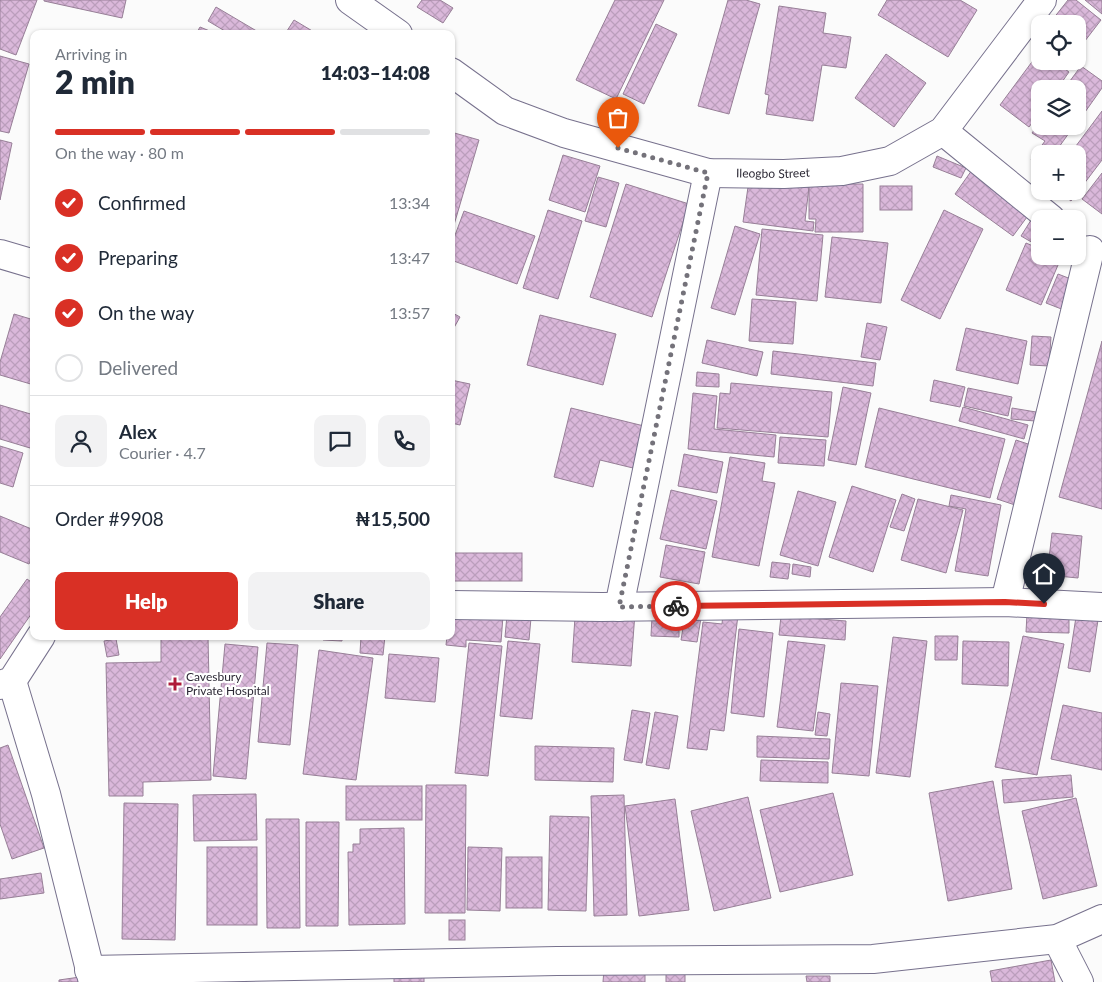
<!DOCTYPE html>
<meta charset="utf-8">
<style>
:root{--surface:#fff;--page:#f2f2f3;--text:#1f2937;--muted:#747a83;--line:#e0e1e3;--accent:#d93025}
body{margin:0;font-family:Lato,sans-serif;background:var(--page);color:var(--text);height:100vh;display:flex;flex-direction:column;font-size:19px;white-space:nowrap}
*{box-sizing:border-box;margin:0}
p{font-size:16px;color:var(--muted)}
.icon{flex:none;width:28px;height:28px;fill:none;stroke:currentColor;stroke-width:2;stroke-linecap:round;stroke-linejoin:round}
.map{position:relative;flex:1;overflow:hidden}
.sheet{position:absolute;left:30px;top:30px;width:425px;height:610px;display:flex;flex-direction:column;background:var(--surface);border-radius:10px;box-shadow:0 1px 4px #0004}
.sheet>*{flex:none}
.fabs{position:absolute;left:1031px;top:15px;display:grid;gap:10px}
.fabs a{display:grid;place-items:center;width:55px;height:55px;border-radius:10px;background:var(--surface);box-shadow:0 1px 4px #0004;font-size:25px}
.pin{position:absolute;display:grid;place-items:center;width:42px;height:42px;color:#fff;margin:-51px -21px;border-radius:50% 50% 50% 0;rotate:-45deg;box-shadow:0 0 5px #0007}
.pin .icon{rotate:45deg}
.courier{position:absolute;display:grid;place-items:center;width:50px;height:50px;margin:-25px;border:4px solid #d93025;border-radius:50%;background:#fff;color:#222;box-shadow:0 1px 6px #0007}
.head em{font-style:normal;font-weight:800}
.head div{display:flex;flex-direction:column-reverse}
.head{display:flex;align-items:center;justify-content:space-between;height:85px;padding:0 25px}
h1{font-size:32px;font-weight:800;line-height:38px}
.bar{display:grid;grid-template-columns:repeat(4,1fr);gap:8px 5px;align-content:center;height:60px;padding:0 25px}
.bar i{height:6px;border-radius:4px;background:var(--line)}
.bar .selected{background:var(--accent)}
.bar p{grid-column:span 4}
.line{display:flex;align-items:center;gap:12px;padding:0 25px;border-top:1px solid var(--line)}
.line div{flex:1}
.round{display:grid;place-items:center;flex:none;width:52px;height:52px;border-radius:10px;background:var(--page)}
ol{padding:0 25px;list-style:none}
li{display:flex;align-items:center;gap:15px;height:55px}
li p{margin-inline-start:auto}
li .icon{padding:5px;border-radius:50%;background:var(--accent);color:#fff;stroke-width:4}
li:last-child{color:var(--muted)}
li i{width:28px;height:28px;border:2px solid var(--line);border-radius:50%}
.cta{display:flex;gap:10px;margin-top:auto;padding:10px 25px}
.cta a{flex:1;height:58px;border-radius:10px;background:var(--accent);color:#fff;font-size:20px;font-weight:800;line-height:58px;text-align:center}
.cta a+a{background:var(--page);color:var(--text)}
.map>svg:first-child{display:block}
.building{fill:url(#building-cross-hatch);stroke:#977f97}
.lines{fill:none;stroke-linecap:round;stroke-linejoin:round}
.street-casing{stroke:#77718d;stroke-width:30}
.street{stroke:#fff;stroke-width:28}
.done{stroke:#74727a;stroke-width:5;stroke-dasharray:0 9}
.route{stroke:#d93025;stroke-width:6}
.poi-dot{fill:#ae1a38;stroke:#fff;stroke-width:2}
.labels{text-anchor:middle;stroke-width:4.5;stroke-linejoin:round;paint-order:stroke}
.street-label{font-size:12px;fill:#2c2935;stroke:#fff}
.poi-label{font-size:12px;fill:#2c2935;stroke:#fff;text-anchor:start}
</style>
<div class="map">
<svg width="1102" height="982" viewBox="0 0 1102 982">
<defs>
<pattern id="building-cross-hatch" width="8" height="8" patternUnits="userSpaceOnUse" patternTransform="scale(1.25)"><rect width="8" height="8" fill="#dab8da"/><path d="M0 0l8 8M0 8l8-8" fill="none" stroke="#bb9ebc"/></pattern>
</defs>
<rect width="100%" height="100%" fill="#fbfbfb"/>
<g class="building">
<polygon points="0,0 37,0 16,55 0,49"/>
<polygon points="44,0 126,0 122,18 44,1"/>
<polygon points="422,0 440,0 453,8 443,23 417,7"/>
<polygon points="615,0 664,0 616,99 576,80"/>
<polygon points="728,0 746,0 760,4 729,114 698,106"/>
<polygon points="887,0 960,0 977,10 948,57 878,15"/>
<polygon points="1068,0 1076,0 1101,20 1078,50 1078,24 1049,24"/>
<polygon points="1085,0 1102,0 1102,14"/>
<polygon points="779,6 826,13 823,33 851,37 846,68 822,65 813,121 766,114 769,95 765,94"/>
<polygon points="216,7 260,33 260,34 230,34 208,21"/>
<polygon points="294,20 314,32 312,34 285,34"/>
<polygon points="656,24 677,34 644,104 623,94"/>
<polygon points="200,27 217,34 196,34"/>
<polygon points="1040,51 1040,61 1054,61 1069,72 1057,89 1040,89 1040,112 1029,127 1000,105"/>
<polygon points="886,54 926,83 894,127 855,98"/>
<polygon points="0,56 29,64 9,133 0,131"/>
<polygon points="1081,66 1102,81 1102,88 1078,122 1078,89 1064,89"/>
<polygon points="1102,111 1102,160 1071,201 1058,191 1078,191 1078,154 1070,154"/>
<polygon points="1040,122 1040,126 1074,126 1054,154 1040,154 1040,166 1031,160 1045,141 1032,133"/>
<polygon points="451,132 479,140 451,235"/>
<polygon points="0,140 12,143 0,200"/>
<polygon points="563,155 600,166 585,212 549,200"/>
<polygon points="937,156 966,168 961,178 933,167"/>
<polygon points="972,170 1030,213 1013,236 955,194"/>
<polygon points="1102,173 1102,214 1082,199"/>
<polygon points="598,177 619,183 606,227 585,221"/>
<polygon points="749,180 809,187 805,221 814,222 813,231 743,222"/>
<polygon points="626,184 689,204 652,317 590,297"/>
<polygon points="809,184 863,184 863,232 815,232 816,219 809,219"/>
<rect x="880" y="186" width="32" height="24"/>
<polygon points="548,210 582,221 558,299 523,288"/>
<polygon points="944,210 983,229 940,319 901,300"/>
<polygon points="464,211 535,236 517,284 451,260 451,246"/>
<polygon points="1033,217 1040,221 1040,247 1021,236"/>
<polygon points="735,226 760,234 735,315 711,308"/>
<polygon points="762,229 823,235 817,301 756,295"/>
<polygon points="832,237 888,243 881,303 825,297"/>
<polygon points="1026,243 1040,249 1040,256 1061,258 1041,305 1006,290"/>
<polygon points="1058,274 1076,281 1064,310 1046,303"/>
<polygon points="752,299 796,302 793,344 749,341"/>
<polygon points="451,312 460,317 451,333"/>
<polygon points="14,314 34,320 34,385 0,375 0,362"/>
<polygon points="540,315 616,334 603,385 527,365"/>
<polygon points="867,323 887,327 880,360 861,357"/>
<polygon points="966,328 1027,341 1018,384 956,370"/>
<polygon points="1032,336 1051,337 1049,366 1030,365"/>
<polygon points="707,340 763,352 757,376 702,363"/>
<polygon points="1102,341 1102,509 1059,497"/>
<polygon points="773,351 876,363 873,386 771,374"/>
<polygon points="697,372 719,374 719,387 696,386"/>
<polygon points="451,380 470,384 460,425 451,423"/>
<polygon points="934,380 965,387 960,407 930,401"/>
<polygon points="731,383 832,392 828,437 717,428 720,393 730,394"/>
<polygon points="843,387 871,393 856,465 828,460"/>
<polygon points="968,388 1012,397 1008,416 964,406"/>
<polygon points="693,393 717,396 714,429 776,435 774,457 688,449"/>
<polygon points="0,405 34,415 34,436 30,448 0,439"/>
<polygon points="963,407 1028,425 1024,439 959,421"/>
<polygon points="571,408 644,426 633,468 600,460 593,487 554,477"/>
<polygon points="879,408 1005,439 990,498 865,467"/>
<polygon points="1012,408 1036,412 1035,421 1011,419"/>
<polygon points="780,437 826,440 824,466 778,463"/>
<polygon points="1016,440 1037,447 1018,506 997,499"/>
<polygon points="0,446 23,453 13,487 0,483"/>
<polygon points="684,454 723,462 717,493 678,486"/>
<polygon points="730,457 765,463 762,481 775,483 759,566 712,557"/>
<polygon points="852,486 896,500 873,572 829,557"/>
<polygon points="671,490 717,501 706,549 660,539"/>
<polygon points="798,491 836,502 818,566 780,555"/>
<polygon points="902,494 915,499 904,531 890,527"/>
<polygon points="951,495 1001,505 988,576 955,571 966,509 949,506"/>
<polygon points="918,499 963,510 946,573 901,560"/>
<polygon points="0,516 34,530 34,553 29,564 0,552"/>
<polygon points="1052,533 1082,536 1078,578 1047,575"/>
<polygon points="666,545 705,552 699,584 660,577"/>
<rect x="451" y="553" width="71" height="28"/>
<polygon points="772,562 790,564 788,579 770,577"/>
<polygon points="793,564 811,567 810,577 792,574"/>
<polygon points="27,579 34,584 34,610 0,659 0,617"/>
<polygon points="451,612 503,616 501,642 466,640 466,647 446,645 447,636 451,636"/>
<polygon points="635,613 631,666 572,662 575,617"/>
<polygon points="723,613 738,615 724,731 710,729 707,750 687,748 703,622 722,624"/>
<polygon points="1027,614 1069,615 1069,633 1026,632"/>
<polygon points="507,615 531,618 529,640 505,637"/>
<polygon points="652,616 679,617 679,637 651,636"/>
<polygon points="685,616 701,618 697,642 681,640"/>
<polygon points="781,616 846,621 845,640 779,635"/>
<polygon points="1076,617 1098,620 1090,672 1068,668"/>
<polygon points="739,629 773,633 764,717 731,713"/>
<polygon points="161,636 208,636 211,780 143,782 143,796 109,796 106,663 161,662"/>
<polygon points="324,636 342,636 342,641 323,640"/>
<polygon points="361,636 385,636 383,655 360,653"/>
<polygon points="935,636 958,636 957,660 935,660"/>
<polygon points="1023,636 1064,644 1037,775 995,767"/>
<polygon points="893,637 927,641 910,777 876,773"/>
<polygon points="116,639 119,655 107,657 104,641"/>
<polygon points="508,641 540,644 532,719 500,716"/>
<polygon points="788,641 825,645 813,731 777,727"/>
<polygon points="963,641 1009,642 1008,686 962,684"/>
<polygon points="267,643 298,645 290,745 258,742"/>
<polygon points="469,643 502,646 488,776 455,773"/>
<polygon points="225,644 258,647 246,779 213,776"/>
<polygon points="319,650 373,658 356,780 303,774"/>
<polygon points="389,654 439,658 435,702 385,698"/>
<polygon points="841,683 878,686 869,776 832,773"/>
<polygon points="1063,705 1102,713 1102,770 1051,759"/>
<polygon points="632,710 650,713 642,763 624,760"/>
<polygon points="655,712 678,716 669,769 646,765"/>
<polygon points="818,712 830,714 827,736 815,735"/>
<polygon points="757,736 830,739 829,759 757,757"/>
<polygon points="8,745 44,848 12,859 0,824 0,748"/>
<polygon points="535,746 614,748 613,782 535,780"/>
<polygon points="761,760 828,762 828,783 760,781"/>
<polygon points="1071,775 1073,797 1004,803 1002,780"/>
<polygon points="993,781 1012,889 948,901 929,793"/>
<polygon points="426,785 466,785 465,913 425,913"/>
<rect x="346" y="786" width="76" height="34"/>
<polygon points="833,793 853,875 780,892 760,810"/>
<polygon points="256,794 257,840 194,841 193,795"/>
<polygon points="624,795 627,915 594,916 591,796"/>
<polygon points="748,797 771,898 714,911 691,811"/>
<polygon points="1076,798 1097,886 1043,899 1022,811"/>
<polygon points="675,799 689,910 639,916 625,806"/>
<polygon points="124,803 178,804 175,940 122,939"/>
<polygon points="550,816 589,817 586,911 548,910"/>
<polygon points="266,819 299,819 300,928 267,928"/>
<polygon points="306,822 339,822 338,926 306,926"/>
<polygon points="404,828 405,924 349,925 348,852 353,852 353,844 360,844 360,829"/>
<rect x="207" y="847" width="50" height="78"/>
<polygon points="468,847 502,848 500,911 467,910"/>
<rect x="506" y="857" width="36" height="51"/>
<polygon points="41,873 44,893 0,899 0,879"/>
<rect x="449" y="920" width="16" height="20"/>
<polygon points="1051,960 1055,982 992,982 990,971"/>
<polygon points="604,969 645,970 645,982 603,982"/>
<polygon points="685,969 685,982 666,982 666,970"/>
<rect x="394" y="976" width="30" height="6"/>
<polygon points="806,976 830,976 830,982 807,982"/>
<polygon points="80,977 81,982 59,982 59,980"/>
</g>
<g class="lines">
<g class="street-casing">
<g id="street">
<polyline points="350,0 398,34"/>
<path id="s1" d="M451,72L505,111L564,133L708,173L784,174L842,171L890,161L943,131L1042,0"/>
<polyline points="943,131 1051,219"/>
<polyline points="0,254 34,264"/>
<polyline points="1005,602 1090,250"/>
<polyline points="451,605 602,607 1005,602 1102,607"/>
<polyline points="619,607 708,173"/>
<polyline points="12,681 46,794 93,982"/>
<polyline points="0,685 12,681 41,636"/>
<polyline points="1057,939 1079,982"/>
<polyline points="89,970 557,961 873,959 1057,939 1102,919"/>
</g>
</g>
<use href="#street" class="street"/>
</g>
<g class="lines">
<polyline class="done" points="618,148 708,173 619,607 676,606"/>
<polyline class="route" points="676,606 1005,602 1044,604"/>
</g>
<path class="poi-dot" d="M172.5 676.5h5v5h5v5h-5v5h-5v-5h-5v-5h5z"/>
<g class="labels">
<g class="street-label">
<text dy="4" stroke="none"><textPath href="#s1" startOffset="344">Ileogbo Street</textPath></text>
</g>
<g class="poi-label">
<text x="186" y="681">Cavesbury<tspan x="186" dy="14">Private Hospital</tspan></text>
</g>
</g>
</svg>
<div class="fabs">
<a><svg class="icon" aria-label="locate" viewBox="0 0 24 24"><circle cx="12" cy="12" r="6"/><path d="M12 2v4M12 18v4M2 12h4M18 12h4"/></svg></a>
<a><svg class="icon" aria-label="layers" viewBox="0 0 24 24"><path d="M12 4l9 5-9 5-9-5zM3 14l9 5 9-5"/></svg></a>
<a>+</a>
<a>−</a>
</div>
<div class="pin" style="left:618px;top:148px;background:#ea580c"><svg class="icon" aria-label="bag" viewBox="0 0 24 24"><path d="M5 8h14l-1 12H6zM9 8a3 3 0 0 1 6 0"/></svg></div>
<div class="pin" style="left:1044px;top:604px;background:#1f2937"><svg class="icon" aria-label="home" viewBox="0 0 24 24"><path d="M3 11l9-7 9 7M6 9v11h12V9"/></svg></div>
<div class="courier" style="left:676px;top:606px"><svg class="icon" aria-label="bike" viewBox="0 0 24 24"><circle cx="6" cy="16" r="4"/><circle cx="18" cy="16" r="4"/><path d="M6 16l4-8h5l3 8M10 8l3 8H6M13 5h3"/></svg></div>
<section class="sheet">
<div class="head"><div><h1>2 min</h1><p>Arriving in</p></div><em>14:03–14:08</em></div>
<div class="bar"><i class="selected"></i><i class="selected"></i><i class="selected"></i><i></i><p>On the way · 80 m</p></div>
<ol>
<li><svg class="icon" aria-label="check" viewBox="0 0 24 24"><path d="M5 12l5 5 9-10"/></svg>Confirmed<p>13:34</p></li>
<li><svg class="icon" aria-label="check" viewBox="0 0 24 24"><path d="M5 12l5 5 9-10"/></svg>Preparing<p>13:47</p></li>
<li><svg class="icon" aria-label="check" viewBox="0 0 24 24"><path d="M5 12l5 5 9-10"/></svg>On the way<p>13:57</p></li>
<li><i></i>Delivered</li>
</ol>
<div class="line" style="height:90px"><a class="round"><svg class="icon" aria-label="person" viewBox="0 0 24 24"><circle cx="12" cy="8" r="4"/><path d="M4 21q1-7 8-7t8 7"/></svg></a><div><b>Alex</b><p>Courier · 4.7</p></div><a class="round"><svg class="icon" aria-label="chat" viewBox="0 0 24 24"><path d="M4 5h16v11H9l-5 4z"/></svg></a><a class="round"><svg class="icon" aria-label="phone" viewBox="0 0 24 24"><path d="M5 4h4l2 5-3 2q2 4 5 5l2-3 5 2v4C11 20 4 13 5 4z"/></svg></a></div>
<div class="line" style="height:65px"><div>Order #9908</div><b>₦15,500</b></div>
<div class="cta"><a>Help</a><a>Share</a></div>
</section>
</div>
